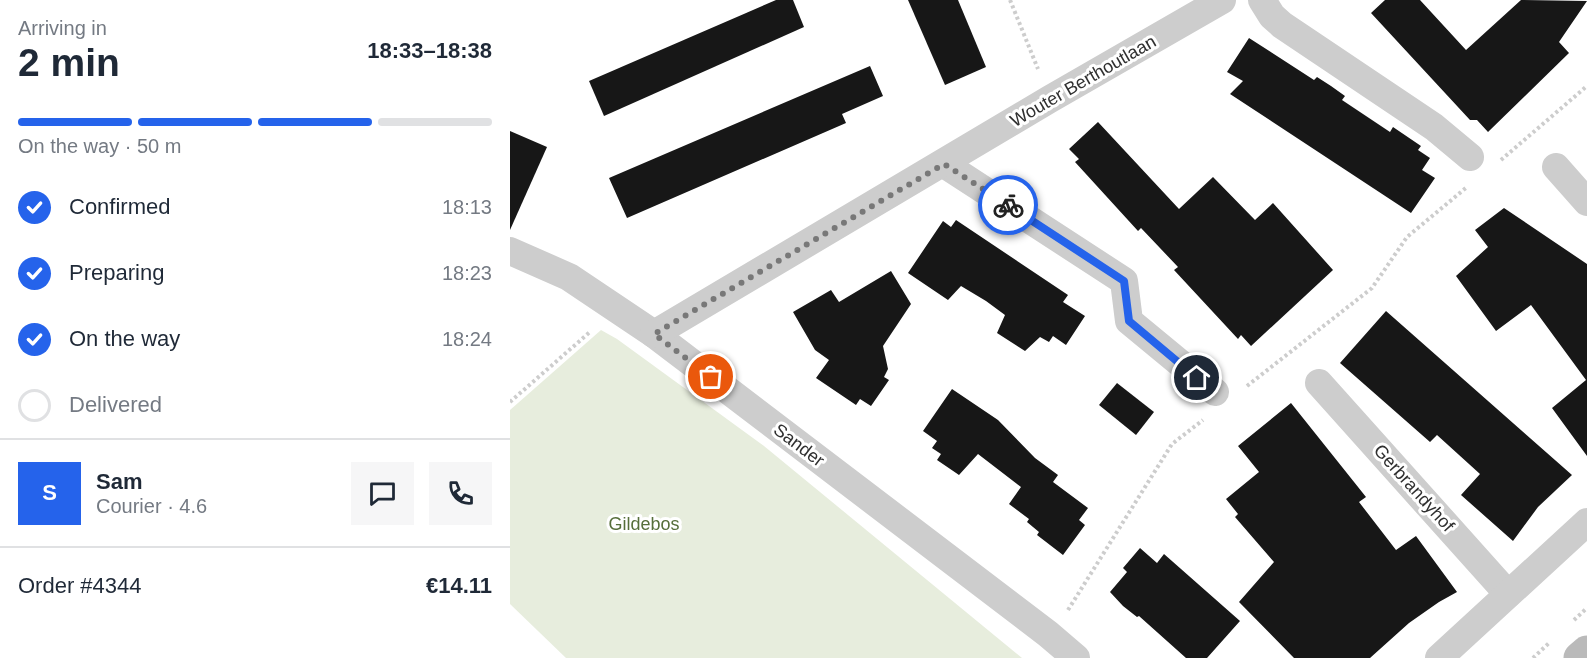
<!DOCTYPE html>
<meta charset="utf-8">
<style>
:root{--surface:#fff;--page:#f6f6f7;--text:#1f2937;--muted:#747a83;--line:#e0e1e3;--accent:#2563eb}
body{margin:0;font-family:Arial,sans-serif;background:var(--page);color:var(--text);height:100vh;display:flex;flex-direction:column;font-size:22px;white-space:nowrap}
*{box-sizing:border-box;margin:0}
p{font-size:20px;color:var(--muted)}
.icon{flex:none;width:33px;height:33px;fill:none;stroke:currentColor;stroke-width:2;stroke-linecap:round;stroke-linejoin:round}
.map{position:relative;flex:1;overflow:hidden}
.drawer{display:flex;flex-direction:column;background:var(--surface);width:510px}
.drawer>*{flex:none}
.pin{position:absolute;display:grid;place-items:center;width:51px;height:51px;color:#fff;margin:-26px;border:3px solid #fff;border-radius:50%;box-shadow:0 2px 6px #0007}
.courier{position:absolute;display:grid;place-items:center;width:60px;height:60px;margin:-30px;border:4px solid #2563eb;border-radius:50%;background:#fff;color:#222;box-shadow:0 2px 8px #0007}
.overview em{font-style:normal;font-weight:700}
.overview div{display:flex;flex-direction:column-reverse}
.overview{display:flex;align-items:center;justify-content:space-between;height:102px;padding:0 18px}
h1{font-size:39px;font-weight:700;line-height:45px}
.bar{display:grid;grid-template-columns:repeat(4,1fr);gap:9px 6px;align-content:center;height:72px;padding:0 18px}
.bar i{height:8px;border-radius:4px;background:var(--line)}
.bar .on{background:var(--accent)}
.bar p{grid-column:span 4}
.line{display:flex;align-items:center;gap:15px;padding:0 18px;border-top:2px solid var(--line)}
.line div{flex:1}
.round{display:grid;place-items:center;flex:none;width:63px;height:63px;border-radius:0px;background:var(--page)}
ol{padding:0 18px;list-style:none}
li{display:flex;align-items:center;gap:18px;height:66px}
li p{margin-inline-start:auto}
li .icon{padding:6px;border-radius:50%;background:var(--accent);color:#fff;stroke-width:4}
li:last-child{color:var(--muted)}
li i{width:33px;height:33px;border:3px solid var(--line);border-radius:50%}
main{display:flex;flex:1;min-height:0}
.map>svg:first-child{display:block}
.green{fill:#e7eddd}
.building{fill:#171717}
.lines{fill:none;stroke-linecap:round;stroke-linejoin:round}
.path{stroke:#cdcdcd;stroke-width:4;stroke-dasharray:3 3;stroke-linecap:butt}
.minor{stroke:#cdcdcd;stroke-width:28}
.secondary{stroke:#bababa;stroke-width:33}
.done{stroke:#787878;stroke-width:6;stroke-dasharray:0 10.8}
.route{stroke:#2563eb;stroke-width:8}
.labels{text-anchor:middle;stroke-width:6;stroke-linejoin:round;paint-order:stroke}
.street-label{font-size:18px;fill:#303030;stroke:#fff}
.park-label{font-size:18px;fill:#566e3a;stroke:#fff}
</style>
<main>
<section class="drawer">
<div class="overview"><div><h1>2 min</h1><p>Arriving in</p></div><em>18:33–18:38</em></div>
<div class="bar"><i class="on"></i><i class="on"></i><i class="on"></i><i></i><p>On the way · 50 m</p></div>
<ol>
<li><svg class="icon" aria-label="check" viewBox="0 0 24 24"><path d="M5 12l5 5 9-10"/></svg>Confirmed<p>18:13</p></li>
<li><svg class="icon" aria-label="check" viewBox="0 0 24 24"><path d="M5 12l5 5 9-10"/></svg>Preparing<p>18:23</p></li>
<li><svg class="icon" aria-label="check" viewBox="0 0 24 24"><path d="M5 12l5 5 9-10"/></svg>On the way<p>18:24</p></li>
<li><i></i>Delivered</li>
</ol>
<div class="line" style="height:108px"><b class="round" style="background:var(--accent);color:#fff">S</b><div><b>Sam</b><p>Courier · 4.6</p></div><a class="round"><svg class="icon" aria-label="chat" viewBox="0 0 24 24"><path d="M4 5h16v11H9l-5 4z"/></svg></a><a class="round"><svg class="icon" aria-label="phone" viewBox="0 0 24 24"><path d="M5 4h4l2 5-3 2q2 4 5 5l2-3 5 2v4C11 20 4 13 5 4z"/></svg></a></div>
<div class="line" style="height:78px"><div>Order #4344</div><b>€14.11</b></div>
</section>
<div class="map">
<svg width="1077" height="658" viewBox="0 0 1077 658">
<rect width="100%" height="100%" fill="#fff"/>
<polygon class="green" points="91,330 107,339 254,446 512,658 56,658 0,604 0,410"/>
<g class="building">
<polygon points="266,0 283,0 294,27 94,116 79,81"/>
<polygon points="398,0 448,0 476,67 435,85"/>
<polygon points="875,0 910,0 956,50 1011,0 1077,1 1049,42 1059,53 978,132 967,120 960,120 861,13"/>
<polygon points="739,38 804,80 807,77 821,86 835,96 832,100 880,132 883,127 911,146 908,150 920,158 912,170 925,178 901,213 720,94 733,81 717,72"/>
<polygon points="360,66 373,96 332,114 336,123 117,218 99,178"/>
<polygon points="588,122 669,209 703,177 745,220 763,203 823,270 741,346 731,335 728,339 664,270 668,267 631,228 628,231 565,162 569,159 559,149"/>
<polygon points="0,131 37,147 0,230"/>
<polygon points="994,208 1077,264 1077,456 1042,408 1076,380 1021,305 986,331 946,276 978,247 965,230"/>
<polygon points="446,220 558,295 553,302 575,316 556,345 543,336 539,342 530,337 515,351 487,333 495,315 476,301 451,286 438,300 398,273 433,221 441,227"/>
<polygon points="381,271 401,304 373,346 378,369 374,377 379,380 361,406 350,399 346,405 306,378 319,360 305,350 283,312 321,290 329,302"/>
<polygon points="876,311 1062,475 1028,507 1003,541 951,495 970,474 927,435 920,442 830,363"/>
<polygon points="607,383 644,412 626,435 589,405"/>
<polygon points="442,389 488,420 525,458 548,475 543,482 578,508 569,520 575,525 553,555 527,535 529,532 517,522 519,519 499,504 511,487 468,454 449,475 427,460 431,454 422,448 427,441 413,431"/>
<polygon points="781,403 856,497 849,502 886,550 906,536 947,592 929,602 899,623 860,658 784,658 729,602 764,562 725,517 728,514 716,499 749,472 728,446"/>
<polygon points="630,548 647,563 654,554 730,621 697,658 676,658 629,616 627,617 613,606 600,592 617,572 613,568"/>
</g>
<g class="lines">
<g class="path">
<polyline points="500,0 528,69"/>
<polyline points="991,160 1077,86"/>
<polyline points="737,386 862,288 897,237 957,187"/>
<polyline points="0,402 81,331"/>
<polyline points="558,610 662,444 693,420"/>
<polyline points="1064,620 1077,608"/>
<polyline points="1023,658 1039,643"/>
</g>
<g class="minor">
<polyline points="752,0 762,16 772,25 924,127 960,157"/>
<polyline points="434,164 614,281 619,321 705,392"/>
<polyline points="1046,167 1077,202"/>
<polyline points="0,251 59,277 144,334 538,634 566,658"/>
<polyline points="144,334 540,99 712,0"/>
<polyline points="809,383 998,594"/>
<polyline points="929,658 1077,522"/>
</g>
<polyline class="secondary" points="1070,658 1077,652"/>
</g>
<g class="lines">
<polyline class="done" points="201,377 144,334 434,164 498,205"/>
<polyline class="route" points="498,205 614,281 619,321 687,378"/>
</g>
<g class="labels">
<g class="street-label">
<text transform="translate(573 81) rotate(-30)" y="6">Wouter Berthoutlaan</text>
<text transform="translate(289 445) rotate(37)" y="6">Sander</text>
<text transform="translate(904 488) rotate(48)" y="6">Gerbrandyhof</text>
</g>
<g class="park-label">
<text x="134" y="530">Gildebos</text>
</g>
</g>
</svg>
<div class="pin" style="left:201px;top:377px;background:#ea580c"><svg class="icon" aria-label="bag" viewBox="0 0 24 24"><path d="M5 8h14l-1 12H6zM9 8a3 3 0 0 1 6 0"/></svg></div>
<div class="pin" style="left:687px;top:378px;background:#1f2937"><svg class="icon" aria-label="home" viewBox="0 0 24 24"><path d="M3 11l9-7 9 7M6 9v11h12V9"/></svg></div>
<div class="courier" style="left:498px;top:205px"><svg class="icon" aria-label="bike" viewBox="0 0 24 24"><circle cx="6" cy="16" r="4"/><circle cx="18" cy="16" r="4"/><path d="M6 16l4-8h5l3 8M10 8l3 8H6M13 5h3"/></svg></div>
</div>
</main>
